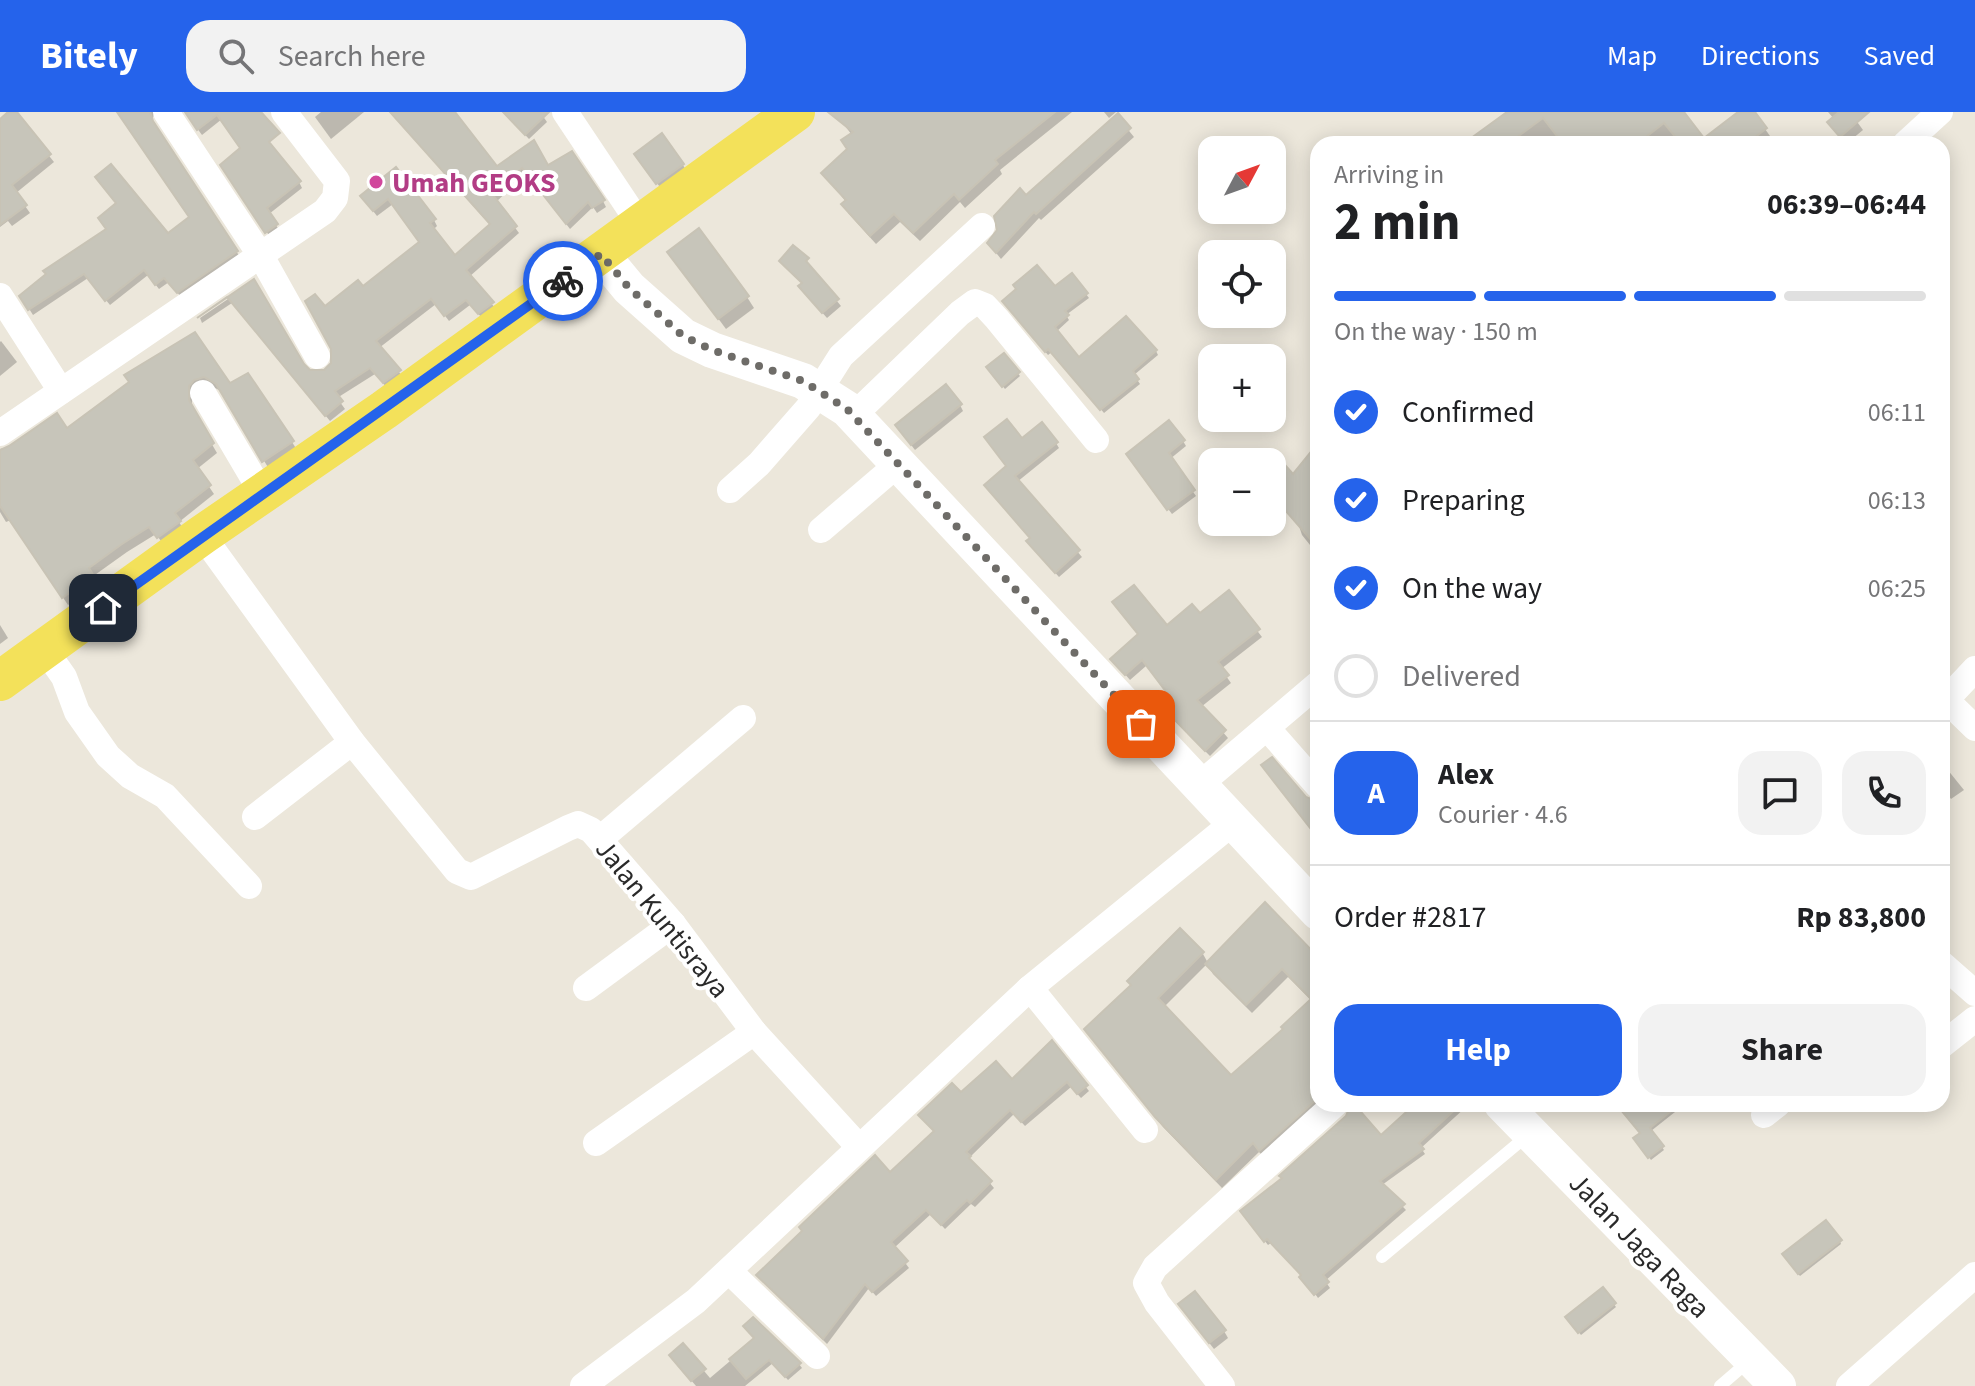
<!DOCTYPE html>
<meta charset="utf-8">
<style>
:root{--surface:#fff;--page:#f2f2f2;--text:#202124;--muted:#757577;--line:#e0e0e0;--accent:#2563eb}
body{margin:0;font-family:"Source Sans 3",sans-serif;background:var(--page);color:var(--text);height:100vh;display:flex;flex-direction:column;font-size:30px;white-space:nowrap}
*{box-sizing:border-box;margin:0}
p{font-size:26px;color:var(--muted)}
.icon{flex:none;width:44px;height:44px;fill:none;stroke:currentColor;stroke-width:2;stroke-linecap:round;stroke-linejoin:round}
.map{position:relative;flex:1;overflow:hidden}
.panel{position:absolute;left:1310px;top:24px;width:640px;height:976px;display:flex;flex-direction:column;background:var(--surface);border-radius:24px;box-shadow:0 4px 20px #0003}
.panel>*{flex:none}
.needle{width:52px;rotate:49deg}
.fabs{position:absolute;left:1198px;top:24px;display:grid;gap:16px}
.fabs a{display:grid;place-items:center;width:88px;height:88px;border-radius:16px;background:var(--surface);box-shadow:0 4px 20px #0003;font-size:40px}
.pin{position:absolute;display:grid;place-items:center;width:68px;height:68px;color:#fff;margin:-34px;border-radius:16px;box-shadow:0 4px 12px #0006}
.courier{position:absolute;display:grid;place-items:center;width:80px;height:80px;margin:-40px;border:6px solid #2563eb;border-radius:50%;background:#fff;color:#222;box-shadow:0 2px 10px #0007}
.summary em{font-style:normal;font-weight:700}
.summary div{display:flex;flex-direction:column-reverse}
.summary{display:flex;align-items:center;justify-content:space-between;height:136px;padding:0 24px}
h1{font-size:52px;font-weight:700;line-height:60px}
.bar{display:grid;grid-template-columns:repeat(4,1fr);gap:12px 8px;align-content:center;height:96px;padding:0 24px}
.bar i{height:10px;border-radius:6px;background:var(--line)}
.bar .selected{background:var(--accent)}
.bar p{grid-column:span 4}
.line{display:flex;align-items:center;gap:20px;padding:0 24px;border-top:2px solid var(--line)}
.line div{flex:1}
.round{display:grid;place-items:center;flex:none;width:84px;height:84px;border-radius:24px;background:var(--page)}
ol{padding:0 24px;list-style:none}
li{display:flex;align-items:center;gap:24px;height:88px}
li p{margin-inline-start:auto}
li .icon{padding:8px;border-radius:50%;background:var(--accent);color:#fff;stroke-width:4}
li:last-child{color:var(--muted)}
li i{width:44px;height:44px;border:4px solid var(--line);border-radius:50%}
.button{display:flex;gap:16px;margin-top:auto;padding:16px 24px}
.button a{flex:1;height:92px;border-radius:24px;background:var(--accent);color:#fff;font-size:32px;font-weight:700;line-height:92px;text-align:center}
.button a+a{background:var(--page);color:var(--text)}
header{display:flex;align-items:center;gap:48px;box-sizing:border-box;height:112px;padding:0 40px;background:var(--accent);color:#fff}
header strong{font-size:38px}
nav{display:flex;gap:44px;margin-inline-start:auto;font-size:28px}
.search{width:560px;height:72px;background:var(--page);display:flex;align-items:center;gap:20px;box-sizing:border-box;padding:0 28px;border-radius:24px;color:var(--muted);font-size:30px}
.map>svg:first-child{display:block}
.shadow{fill:#0003;fill-rule:evenodd}
.building{fill:#c7c5ba;stroke:#c8c3b5;stroke-width:2}
.lines{fill:none;stroke-linecap:round;stroke-linejoin:round}
.lane{stroke:#fff;stroke-width:12}
.street{stroke:#fff;stroke-width:26}
.secondary{stroke:#fff;stroke-width:36}
.primary{stroke:#f3e15a;stroke-width:40}
.done{stroke:#6e6c68;stroke-width:8;stroke-dasharray:0 14.4}
.route{stroke:#2563eb;stroke-width:10}
.hotel-dot{fill:#d1479c;stroke:#fff;stroke-width:3}
.labels{text-anchor:middle;stroke-width:8;stroke-linejoin:round;paint-order:stroke}
.hotel-label{font-size:28px;font-weight:bold;fill:#b23c85;stroke:#fff;text-anchor:start}
.street-label{font-size:28px;fill:#2a2a2a;stroke:#fff}
</style>
<header>
<strong>Bitely</strong>
<div class="search"><svg class="icon" aria-label="search" viewBox="0 0 24 24"><circle cx="10" cy="10" r="6"/><path d="M15 15l6 6"/></svg>Search here</div>
<nav><a>Map</a><a>Directions</a><a>Saved</a></nav>
</header>
<div class="map">
<svg width="1975" height="1274" viewBox="0 0 1975 1274">
<rect width="100%" height="100%" fill="#ece7db"/>
<g class="shadow">
<polygon points="11,0 14,0 54,50 16,81 30,101 12,114 8,109 0,115 0,9"/>
<polygon points="119,0 156,0 152,7 154,15 240,145 181,185 169,170 159,177 148,163 110,193 88,166 33,203 21,184 167,124 191,106"/>
<polygon points="185,0 237,0 299,70 302,76 269,102 279,118 270,125 223,53 242,37 222,7 202,23"/>
<polygon points="321,0 364,0 331,27 315,5"/>
<polygon points="390,0 452,0 497,57 533,31 548,56 603,89 606,95 597,101 593,95 570,117 527,61 496,90 519,121 469,165 496,197 483,207 470,193 449,209 436,192 379,236 403,265 387,276 375,262 337,286 345,297 330,309 232,191 202,211 200,206 253,170 309,260 325,260 333,252 333,236 363,177 421,131 393,92 377,104 366,90 396,58 434,108 437,114 433,118 454,146 491,114"/>
<polygon points="509,0 540,0 547,10 529,27 515,12"/>
<polygon points="849,0 1072,0 1000,58 1002,62 965,96 960,90 920,129 900,110 876,132 849,102 843,93 846,90 824,61 849,38 852,23 841,9"/>
<polygon points="1104,0 1116,0 1109,6"/>
<polygon points="1510,0 1682,0 1707,32 1467,32"/>
<polygon points="1742,0 1753,0 1770,24 1759,32 1720,32"/>
<polygon points="1828,0 1850,0 1863,18 1846,32 1830,11 1834,7"/>
<polygon points="1117,4 1134,25 1041,108 1039,106 1001,147 989,132 1025,86"/>
<polygon points="641,49 683,53 687,60 662,78"/>
<polygon points="807,148 809,155 841,194 827,206 804,180 803,172 781,149"/>
<polygon points="677,151 747,185 754,196 726,217"/>
<polygon points="1055,177 1086,182 1089,186 1066,203 1069,208 1056,220 1079,248 1156,239 1158,243 1134,263 1140,272 1104,301 1052,240 1048,243 1007,194"/>
<polygon points="194,223 230,274 292,330 297,338 269,357 223,280 209,273 192,283 192,298 217,341 197,357 214,382 179,410 184,418 163,432 156,422 127,440 92,465 97,473 68,493 11,408 6,410 0,400 0,337 66,318"/>
<polygon points="1,229 17,250 0,264 0,230"/>
<polygon points="1004,244 1020,264 1005,277 990,258"/>
<polygon points="960,293 963,299 915,338 901,320"/>
<polygon points="1183,329 1186,334 1170,347 1196,384 1172,402 1131,348"/>
<polygon points="1056,331 1059,336 1017,370 1082,445 1059,465 1032,435 1032,427 1008,355"/>
<polygon points="1318,335 1318,443 1302,423 1299,414 1272,383 1272,367 1293,365"/>
<polygon points="1228,481 1262,525 1221,557 1231,571 1201,595 1228,626 1210,644 1174,608 1170,602 1178,594 1146,554 1130,568 1112,547 1167,516 1199,504"/>
<polygon points="0,513 8,526 0,532"/>
<polygon points="1947,657 1964,678 1951,687 1942,675 1942,661"/>
<path d="M1180,819L1203,842L1208,851L1318,848V972L1315,989L1320,998L1266,1047L1259,1040L1222,1076L1163,1015L1086,917L1132,874ZM1207,852L1213,862L1252,901L1288,865L1312,889L1285,918L1231,966L1164,895Z"/>
<polygon points="1051,931 1089,979 1081,986 1071,975 1025,1014 1014,1002 969,1046 994,1076 975,1095 971,1092 945,1117 931,1102 894,1136 909,1156 876,1184 869,1176 827,1232 758,1163 890,1062 935,1021 924,1009 961,983 1012,970"/>
<polygon points="1414,992 1464,992 1466,995 1421,1036 1425,1042 1382,1073 1406,1098 1325,1169 1330,1176 1318,1186 1303,1165 1271,1131 1268,1133 1246,1105 1381,1025 1416,994"/>
<polygon points="1642,992 1670,992 1675,1000 1651,1019 1664,1038 1651,1048 1637,1030 1642,1021"/>
<polygon points="1840,1129 1841,1132 1800,1164 1786,1146"/>
<polygon points="1603,1177 1616,1195 1581,1223 1569,1208"/>
<polygon points="1185,1200 1224,1219 1228,1226 1214,1237"/>
<polygon points="756,1227 799,1252 802,1256 788,1268 773,1251 745,1274 696,1274 674,1248 683,1234 710,1266"/>
</g>
<g class="building">
<polygon points="8,0 17,0 51,42 12,73 27,93 0,113 0,7"/>
<polygon points="117,0 150,0 153,9 238,139 177,181 164,166 155,173 144,158 105,189 84,162 28,198 19,184 46,162 43,159 106,117 98,106 116,91 95,65 111,52 168,121 189,105"/>
<polygon points="185,0 261,0 280,21 269,30 301,69 267,96 278,112 265,121 220,53 240,36 217,3 197,18"/>
<polygon points="390,0 455,0 497,54 534,28 548,53 572,39 605,88 592,96 588,90 566,112 522,56 493,83 517,114 466,158 494,190 478,202 466,188 444,204 431,187 376,229 401,258 383,271 370,256 335,279 343,289 325,304 227,185 197,206 254,167 304,252 310,258 324,258 331,251 331,237 305,189 315,182 325,194 358,168 363,174 419,130 388,87 373,99 360,84 396,55 436,107 430,111 455,143 490,112"/>
<polygon points="503,0 549,0 525,23"/>
<polygon points="828,0 1055,0 995,48 998,52 959,88 954,82 913,121 894,102 870,124 841,92 846,88 821,61 847,37 841,28 853,20"/>
<polygon points="1507,0 1684,0 1704,26 1738,0 1755,0 1767,16 1746,32 1681,32 1664,11 1637,32 1563,32 1543,6 1508,32 1463,32"/>
<polygon points="1839,0 1869,0 1840,25 1827,10"/>
<polygon points="1118,1 1131,16 1036,102 1034,100 996,141 987,131 997,118 994,104 1020,76 1026,83"/>
<polygon points="662,21 684,52 656,72 634,42"/>
<polygon points="699,116 749,184 718,207 667,140"/>
<polygon points="793,133 809,146 806,149 839,187 822,201 798,174 802,171 779,149"/>
<polygon points="1037,153 1055,174 1072,161 1088,181 1065,199 1069,203 1055,215 1079,245 1126,204 1157,238 1133,259 1139,267 1100,298 1048,237 1045,240 1002,189 1016,177 1013,173"/>
<polygon points="195,220 230,271 248,261 294,329 262,350 216,272 204,265 194,268 189,274 189,288 214,331 193,348 211,373 175,401 181,409 157,426 149,415 122,432 89,456 94,464 62,486 0,394 0,338 9,334 57,301 67,316 129,270 124,263"/>
<polygon points="1004,241 1020,260 1002,275 986,255"/>
<polygon points="946,272 962,292 911,333 895,313"/>
<polygon points="1007,307 1022,326 1042,310 1058,330 1015,364 1080,438 1055,461 1026,429 1030,426 984,373 1006,354 984,325"/>
<polygon points="1169,308 1185,328 1169,341 1195,378 1167,398 1126,342"/>
<polygon points="1318,331 1318,436 1272,383 1272,365 1285,353 1293,362"/>
<polygon points="1134,473 1167,513 1192,492 1200,501 1229,478 1260,517 1218,550 1229,563 1197,588 1226,618 1205,639 1168,601 1176,593 1142,548 1125,563 1110,547 1138,522 1112,490"/>
<polygon points="1272,645 1306,685 1318,690 1318,726 1261,653"/>
<polygon points="1265,790 1318,845 1318,986 1259,1039 1253,1031 1216,1068 1155,1005 1084,917 1131,873 1127,869 1180,816 1204,840 1158,886 1231,963 1283,917 1281,915 1311,887 1282,857 1246,893 1205,852"/>
<polygon points="1052,928 1088,973 1077,982 1067,970 1021,1010 1010,998 966,1040 971,1044 969,1046 992,1069 970,1091 967,1088 941,1113 926,1098 891,1130 908,1149 872,1180 865,1172 823,1227 756,1163 802,1119 799,1115 875,1043 890,1060 934,1019 918,1003 952,971 961,980 996,949 1012,967"/>
<polygon points="1351,992 1354,992 1381,1023 1415,992 1461,992 1419,1031 1424,1037 1380,1069 1405,1092 1323,1163 1329,1170 1314,1183 1299,1165 1301,1163 1267,1127 1264,1130 1240,1099 1282,1066 1279,1064 1346,1004"/>
<polygon points="1616,992 1680,992 1650,1016 1664,1034 1648,1046 1633,1026 1640,1021"/>
<polygon points="1826,1108 1842,1128 1798,1162 1782,1142"/>
<polygon points="1603,1175 1616,1191 1578,1221 1565,1205"/>
<polygon points="1195,1179 1226,1218 1209,1231 1178,1192"/>
<polygon points="753,1205 801,1251 785,1265 769,1248 746,1267 729,1247 754,1226 743,1214"/>
<polygon points="683,1231 706,1257 691,1269 669,1243"/>
</g>
<g class="lines">
<g class="lane">
<polyline points="1382,1145 1528,1023"/>
<polyline points="1720,1274 1749,1249"/>
</g>
<g class="street">
<polyline points="166,0 261,144 317,244"/>
<polyline points="565,0 641,114"/>
<polyline points="1905,32 1940,0"/>
<polyline points="0,184 61,279"/>
<polyline points="203,281 262,381"/>
<polyline points="854,303 960,201 975,190 985,194 997,207 1096,328"/>
<polyline points="0,321 325,99 335,86 337,69 284,0"/>
<polyline points="730,378 759,352 808,296 841,244 982,114"/>
<polyline points="821,418 898,352"/>
<polyline points="202,423 352,630 457,759 471,765 568,716 578,712 591,718 673,812 754,920 859,1035"/>
<polyline points="45,538 64,565 77,600 108,644 130,664 165,684 249,774"/>
<polyline points="1942,584 1975,616"/>
<polyline points="1942,592 1975,557"/>
<polyline points="1267,616 1318,674"/>
<polyline points="1199,673 1318,572"/>
<polyline points="255,705 352,630"/>
<polyline points="600,727 743,606"/>
<polyline points="1942,852 1975,881"/>
<polyline points="586,876 673,812"/>
<polyline points="1030,876 1145,1018"/>
<polyline points="1942,933 1975,907"/>
<polyline points="1764,1003 1778,992"/>
<polyline points="596,1031 754,920"/>
<polyline points="730,1160 817,1244"/>
<polyline points="583,1274 696,1189 1030,876 1235,709"/>
<polyline points="1222,1274 1157,1191 1146,1171 1155,1155 1335,992"/>
<polyline points="1849,1274 1975,1163"/>
</g>
<g class="secondary">
<polyline points="601,142 629,176 683,224 712,238 803,269 847,297 1318,800"/>
<polyline points="1502,992 1778,1274"/>
</g>
<polyline class="primary" points="0,569 202,423 384,298 795,0"/>
</g>
<g class="lines">
<polyline class="done" points="563,169 601,142 629,176 683,224 712,238 803,269 847,297 1141,612"/>
<polyline class="route" points="103,496 563,169"/>
</g>
<circle class="hotel-dot" cx="376" cy="70" r="8"/>
<g class="labels">
<g class="hotel-label">
<text x="392" y="80">Umah GEOKS</text>
</g>
<g class="street-label">
<text transform="translate(663 806) rotate(51)" y="10">Jalan Kuntisraya</text>
<text transform="translate(1640 1133) rotate(46)" y="10">Jalan Jaga Raga</text>
</g>
</g>
</svg>
<div class="fabs">
<a><svg class="needle" viewBox="-14 -14 28 28"><path d="M0-13l5 13h-10z" fill="#e53935"/><path d="M0 13l5-13h-10z" fill="#757577"/></svg></a>
<a><svg class="icon" aria-label="locate" viewBox="0 0 24 24"><circle cx="12" cy="12" r="6"/><path d="M12 2v4M12 18v4M2 12h4M18 12h4"/></svg></a>
<a>+</a>
<a>−</a>
</div>
<div class="pin" style="left:1141px;top:612px;background:#ea580c"><svg class="icon" aria-label="bag" viewBox="0 0 24 24"><path d="M5 8h14l-1 12H6zM9 8a3 3 0 0 1 6 0"/></svg></div>
<div class="pin" style="left:103px;top:496px;background:#1f2937"><svg class="icon" aria-label="home" viewBox="0 0 24 24"><path d="M3 11l9-7 9 7M6 9v11h12V9"/></svg></div>
<div class="courier" style="left:563px;top:169px"><svg class="icon" aria-label="bike" viewBox="0 0 24 24"><circle cx="6" cy="16" r="4"/><circle cx="18" cy="16" r="4"/><path d="M6 16l4-8h5l3 8M10 8l3 8H6M13 5h3"/></svg></div>
<section class="panel">
<div class="summary"><div><h1>2 min</h1><p>Arriving in</p></div><em>06:39–06:44</em></div>
<div class="bar"><i class="selected"></i><i class="selected"></i><i class="selected"></i><i></i><p>On the way · 150 m</p></div>
<ol>
<li><svg class="icon" aria-label="check" viewBox="0 0 24 24"><path d="M5 12l5 5 9-10"/></svg>Confirmed<p>06:11</p></li>
<li><svg class="icon" aria-label="check" viewBox="0 0 24 24"><path d="M5 12l5 5 9-10"/></svg>Preparing<p>06:13</p></li>
<li><svg class="icon" aria-label="check" viewBox="0 0 24 24"><path d="M5 12l5 5 9-10"/></svg>On the way<p>06:25</p></li>
<li><i></i>Delivered</li>
</ol>
<div class="line" style="height:144px"><b class="round" style="background:var(--accent);color:#fff">A</b><div><b>Alex</b><p>Courier · 4.6</p></div><a class="round"><svg class="icon" aria-label="chat" viewBox="0 0 24 24"><path d="M4 5h16v11H9l-5 4z"/></svg></a><a class="round"><svg class="icon" aria-label="phone" viewBox="0 0 24 24"><path d="M5 4h4l2 5-3 2q2 4 5 5l2-3 5 2v4C11 20 4 13 5 4z"/></svg></a></div>
<div class="line" style="height:104px"><div>Order #2817</div><b>Rp 83,800</b></div>
<div class="button"><a>Help</a><a>Share</a></div>
</section>
</div>
